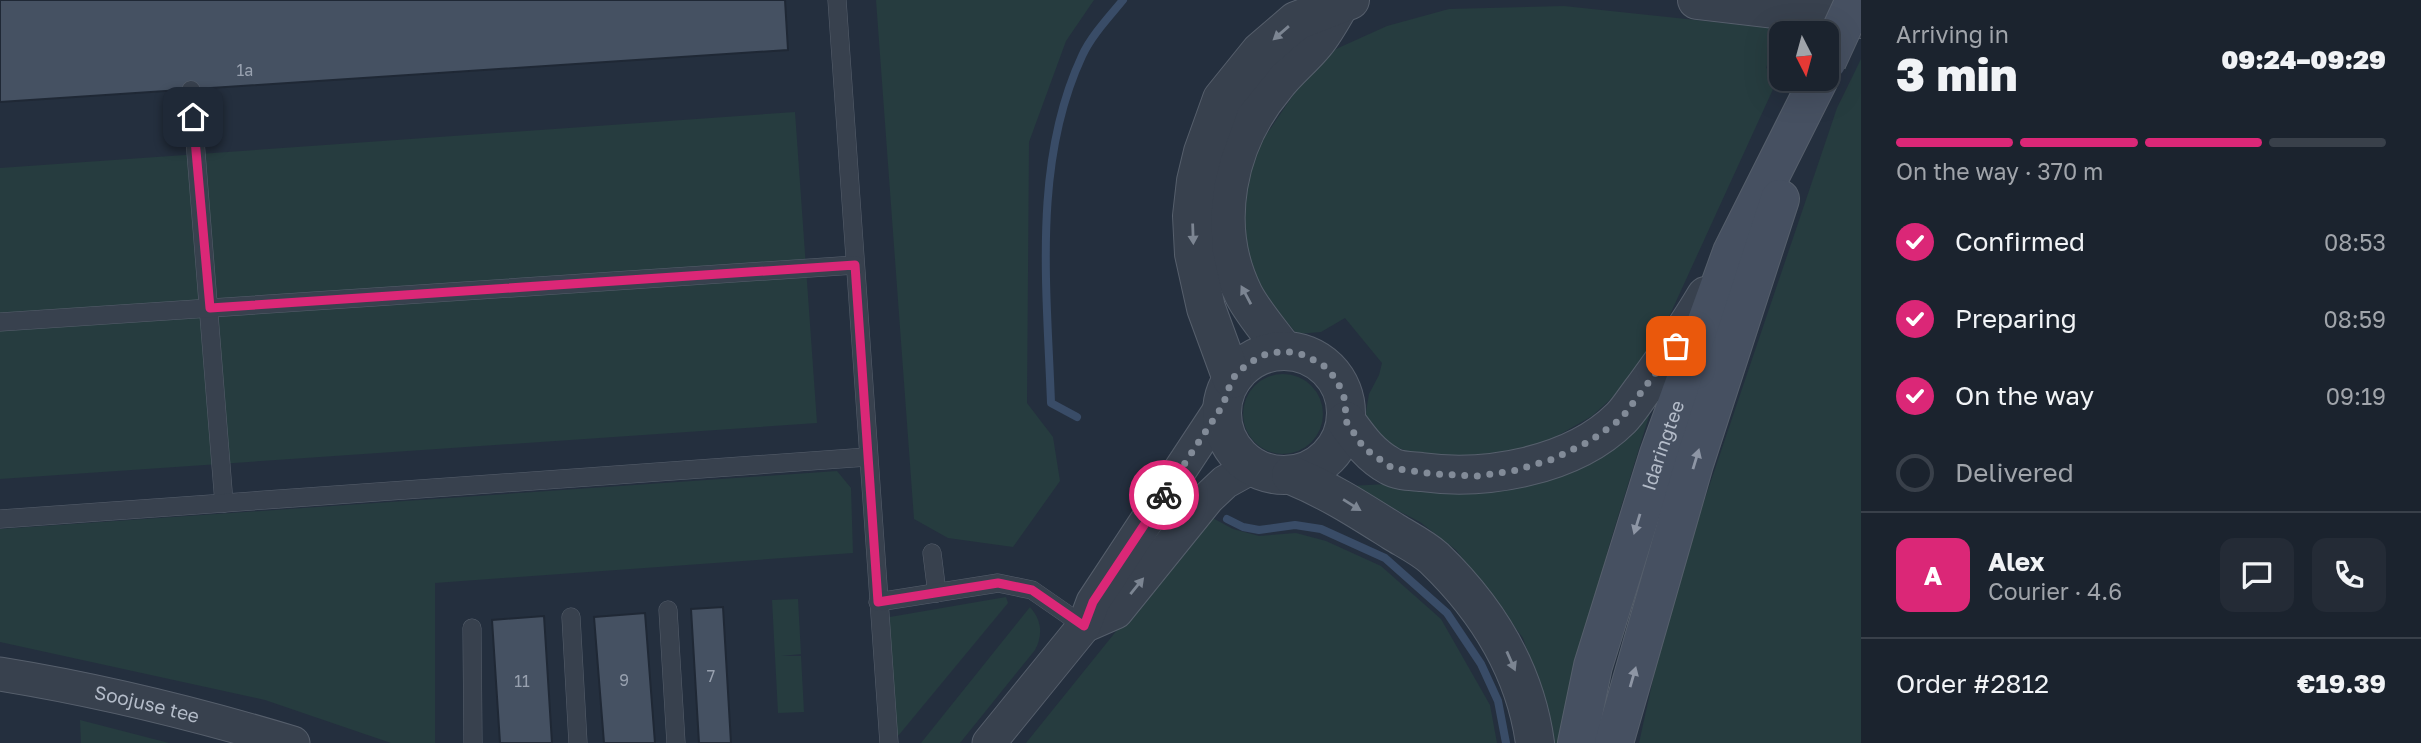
<!DOCTYPE html>
<meta charset="utf-8">
<style>
:root{--surface:#1b232e;--page:#242b36;--text:#f1f3f6;--muted:#a0a4aa;--line:#39404a;--accent:#db2777}
body{margin:0;font-family:"Golos Text",sans-serif;background:var(--page);color:var(--text);height:100vh;display:flex;flex-direction:column;font-size:26px;white-space:nowrap}
*{box-sizing:border-box;margin:0}
p{font-size:23px;color:var(--muted)}
.icon{flex:none;width:38px;height:38px;fill:none;stroke:currentColor;stroke-width:2;stroke-linecap:round;stroke-linejoin:round}
.map{position:relative;flex:1;overflow:hidden}
.sheet{display:flex;flex-direction:column;background:var(--surface);width:560px}
.sheet>*{flex:none}
.needle{width:46px;rotate:174deg}
.buttons{position:absolute;left:1769px;top:21px;display:grid;gap:14px}
.buttons a{display:grid;place-items:center;width:70px;height:70px;border-radius:14px;background:var(--surface);box-shadow:0 7px 28px #0002,0 0 0 2px var(--line);font-size:35px}
.pin{position:absolute;display:grid;place-items:center;width:60px;height:60px;color:#fff;margin:-30px;border-radius:14px;box-shadow:0 4px 10px #0006}
.courier{position:absolute;display:grid;place-items:center;width:70px;height:70px;margin:-35px;border:5px solid #db2777;border-radius:50%;background:#fff;color:#222;box-shadow:0 2px 9px #0007}
.headline em{font-style:normal;font-weight:800}
.headline div{display:flex;flex-direction:column-reverse}
.headline{display:flex;align-items:center;justify-content:space-between;height:119px;padding:0 35px}
h1{font-size:46px;font-weight:800;line-height:52px}
.bar{display:grid;grid-template-columns:repeat(4,1fr);gap:10px 7px;align-content:center;height:84px;padding:0 35px}
.bar i{height:9px;border-radius:5px;background:var(--line)}
.bar .current{background:var(--accent)}
.bar p{grid-column:span 4}
.line{display:flex;align-items:center;gap:18px;padding:0 35px;border-top:2px solid var(--line)}
.line div{flex:1}
.round{display:grid;place-items:center;flex:none;width:74px;height:74px;border-radius:14px;background:var(--page)}
ol{padding:0 35px;list-style:none}
li{display:flex;align-items:center;gap:21px;height:77px}
li p{margin-inline-start:auto}
li .icon{padding:7px;border-radius:50%;background:var(--accent);color:#fff;stroke-width:4}
li:last-child{color:var(--muted)}
li i{width:38px;height:38px;border:4px solid var(--line);border-radius:50%}
main{display:flex;flex:1;min-height:0}
.map>svg:first-child{display:block}
.green{fill:#263c3f}
.lines{fill:none;stroke-linecap:round;stroke-linejoin:round}
.stream{stroke:#394c67;stroke-width:8}
.building{fill:#455162;stroke:#1f2835;stroke-width:2}
.service-casing{stroke:#565f6c;stroke-width:19}
.minor-casing{stroke:#565f6c;stroke-width:35}
.tertiary-casing{stroke:#565f6c;stroke-width:40}
.secondary-casing{stroke:#565f6c;stroke-width:40}
.service{stroke:#38414e;stroke-width:18}
.minor{stroke:#38414e;stroke-width:33}
.tertiary{stroke:#38414e;stroke-width:38}
.secondary{stroke:#465061;stroke-width:38}
.secondary-bridge-casing{stroke:#565f6c;stroke-width:40;stroke-linecap:butt}
.secondary-bridge{stroke:#465061;stroke-width:38}
.oneway{fill:#7c8592}
.oneway2{fill:#8e96a5}
.done{stroke:#828b98;stroke-width:7;stroke-dasharray:0 12.6}
.route{stroke:#db2777;stroke-width:9}
.labels{text-anchor:middle;stroke-width:5;stroke-linejoin:round;paint-order:stroke}
.number-label{font-size:16px;fill:#98a1af}
.street-label{font-size:19px;fill:#b4bcc9;stroke:#1d2633}
</style>
<main>
<div class="map">
<svg width="1861" height="743" viewBox="0 0 1861 743">
<rect width="100%" height="100%" fill="#242f3e"/>
<g class="green">
<polygon points="876,0 1094,0 1066,41 1029,142 1027,403 1053,437 1060,481 1013,547 948,538 914,519"/>
<polygon points="1564,6 1781,29 1766,68 1780,74 1662,332 1624,387 1592,416 1538,447 1447,460 1413,453 1384,443 1365,418 1369,394 1379,375 1382,363 1345,318 1321,332 1297,334 1249,277 1240,204 1260,144 1304,79 1336,49 1387,26 1449,9"/>
<polygon points="1861,59 1861,743 1639,743 1670,602 1837,108"/>
<polygon points="795,112 817,423 0,479 0,168"/>
<circle cx="1283" cy="414" r="40"/>
<polygon points="1650,413 1609,546 1558,743 1552,743 1547,710 1523,638 1487,590 1456,550 1420,522 1350,486 1405,483 1607,450"/>
<polygon points="837,471 851,488 853,553 435,583 435,743 391,743 265,700 0,642 0,529"/>
<polygon points="1209,516 1233,529 1259,536 1296,533 1326,541 1381,566 1441,619 1490,705 1497,743 1026,743"/>
<polygon points="1006,597 1008,603 898,736 892,730 884,618"/>
<polygon points="798,599 801,654 781,656 801,656 804,712 778,713 772,600"/>
<path d="M1030,607C1042,621 1043,635 1035,650L960,743H921Z"/>
<polygon points="80,720 169,743 81,743"/>
</g>
<g class="lines">
<g class="stream">
<path d="M1077,417L1051,403C1047,289 1032,163 1082,56C1091,36 1109,17 1123,0"/>
<polyline points="1227,519 1243,527 1259,530 1295,525 1321,529 1385,558 1447,613 1481,664 1498,701 1506,743"/>
</g>
</g>
<g class="building">
<polygon points="0,0 785,0 788,50 0,102"/>
<polygon points="723,607 731,743 699,743 691,609"/>
<polygon points="645,613 655,743 604,743 594,617"/>
<polygon points="544,616 552,743 500,743 492,620"/>
</g>
<g class="lines">
<g class="service-casing">
<g id="service">
<polyline points="837,0 889,743"/>
<polyline points="191,90 224,503"/>
<polyline points="0,322 855,265"/>
<polyline points="0,519 867,457"/>
<polyline points="932,553 937,593"/>
<polyline points="878,602 998,583 1032,590 1084,626"/>
<polyline points="668,610 676,743"/>
<polyline points="571,617 578,743"/>
<polyline points="472,628 473,743"/>
</g>
</g>
<g class="minor-casing">
<g id="minor">
<polyline points="1084,626 1116,612 1208,498 1225,482 1252,467"/>
<path id="s1" d="M0,674C99,690 197,714 293,743"/>
<polyline points="989,743 1084,626 1093,602 1223,405"/>
</g>
</g>
<g class="tertiary-casing">
<g id="tertiary">
<polyline points="1697,0 1861,19"/>
<path d="M1284,351C1271,333 1254,314 1244,295C1209,225 1227,143 1275,86C1287,70 1303,58 1315,43C1325,31 1333,16 1341,2"/>
<circle cx="1284" cy="413" r="62"/>
<polyline points="1232,379 1206,308 1194,254 1192,216 1196,181 1203,152 1222,99 1260,52 1296,21 1350,0"/>
<path d="M1346,421C1359,439 1370,455 1390,466C1398,471 1412,471 1421,472C1486,481 1573,466 1621,418C1629,410 1636,398 1644,388C1666,358 1687,328 1706,296"/>
<path d="M1291,475C1330,491 1359,510 1394,532C1407,540 1423,548 1434,558C1487,609 1525,670 1535,743"/>
</g>
</g>
<g class="secondary-casing">
<g id="secondary">
<path id="s2" d="M1577,743L1593,666L1659,454L1732,252L1819,79"/>
<polyline points="1614,743 1694,464 1780,199"/>
</g>
</g>
<use href="#service" class="service"/>
<use href="#minor" class="minor"/>
<use href="#tertiary" class="tertiary"/>
<use href="#secondary" class="secondary"/>
<g class="secondary-bridge-casing">
<polyline id="secondary-bridge" points="1827,61 1855,0"/>
</g>
<use href="#secondary-bridge" class="secondary-bridge"/>
</g>
<defs><path id="oneway-solid" d="M-6-.8H1V-3.2L6.5 0L1 3.2V.8H-6Z" transform="scale(1.75)"/></defs>
<g class="oneway">
<use href="#oneway-solid" transform="translate(1281 33) rotate(139)"/>
<use href="#oneway-solid" transform="translate(1193 234) rotate(88)"/>
<use href="#oneway-solid" transform="translate(1246 295) rotate(-118)"/>
<use href="#oneway-solid" transform="translate(1352 505) rotate(32)"/>
<use href="#oneway-solid" transform="translate(1137 586) rotate(-51)"/>
<use href="#oneway-solid" transform="translate(1511 661) rotate(66)"/>
</g>
<g class="oneway2">
<use href="#oneway-solid" transform="translate(1696 459) rotate(-73)"/>
<use href="#oneway-solid" transform="translate(1637 524) rotate(107)"/>
<use href="#oneway-solid" transform="translate(1633 677) rotate(-74)"/>
</g>
<g class="lines">
<polyline class="done" points="1164,495 1223,405 1232,379 1246,365 1263,355 1284,351 1304,355 1323,365 1337,380 1345,400 1346,421 1364,448 1392,468 1435,474 1477,476 1513,471 1553,459 1590,441 1621,419 1676,346"/>
<polyline class="route" points="193,117 210,308 855,265 878,602 998,583 1032,590 1084,626 1093,602 1164,495"/>
</g>
<g class="labels">
<g class="number-label">
<text x="245" y="76">1a</text>
<text x="711" y="682">7</text>
<text x="624" y="686">9</text>
<text x="522" y="687">11</text>
</g>
<g class="street-label">
<text dy="7" stroke="none"><textPath href="#s2" startOffset="310">Idaringtee</textPath></text>
<text dy="7" stroke="none"><textPath href="#s1" startOffset="150">Soojuse tee</textPath></text>
</g>
</g>
</svg>
<div class="buttons">
<a><svg class="needle" viewBox="-14 -14 28 28"><path d="M0-13l5 13h-10z" fill="#e53935"/><path d="M0 13l5-13h-10z" fill="#a0a4aa"/></svg></a>
</div>
<div class="pin" style="left:1676px;top:346px;background:#ea580c"><svg class="icon" aria-label="bag" viewBox="0 0 24 24"><path d="M5 8h14l-1 12H6zM9 8a3 3 0 0 1 6 0"/></svg></div>
<div class="pin" style="left:193px;top:117px;background:#1f2937"><svg class="icon" aria-label="home" viewBox="0 0 24 24"><path d="M3 11l9-7 9 7M6 9v11h12V9"/></svg></div>
<div class="courier" style="left:1164px;top:495px"><svg class="icon" aria-label="bike" viewBox="0 0 24 24"><circle cx="6" cy="16" r="4"/><circle cx="18" cy="16" r="4"/><path d="M6 16l4-8h5l3 8M10 8l3 8H6M13 5h3"/></svg></div>
</div>
<section class="sheet">
<div class="headline"><div><h1>3 min</h1><p>Arriving in</p></div><em>09:24–09:29</em></div>
<div class="bar"><i class="current"></i><i class="current"></i><i class="current"></i><i></i><p>On the way · 370 m</p></div>
<ol>
<li><svg class="icon" aria-label="check" viewBox="0 0 24 24"><path d="M5 12l5 5 9-10"/></svg>Confirmed<p>08:53</p></li>
<li><svg class="icon" aria-label="check" viewBox="0 0 24 24"><path d="M5 12l5 5 9-10"/></svg>Preparing<p>08:59</p></li>
<li><svg class="icon" aria-label="check" viewBox="0 0 24 24"><path d="M5 12l5 5 9-10"/></svg>On the way<p>09:19</p></li>
<li><i></i>Delivered</li>
</ol>
<div class="line" style="height:126px"><b class="round" style="background:var(--accent);color:#fff">A</b><div><b>Alex</b><p>Courier · 4.6</p></div><a class="round"><svg class="icon" aria-label="chat" viewBox="0 0 24 24"><path d="M4 5h16v11H9l-5 4z"/></svg></a><a class="round"><svg class="icon" aria-label="phone" viewBox="0 0 24 24"><path d="M5 4h4l2 5-3 2q2 4 5 5l2-3 5 2v4C11 20 4 13 5 4z"/></svg></a></div>
<div class="line" style="height:91px"><div>Order #2812</div><b>€19.39</b></div>
</section>
</main>
